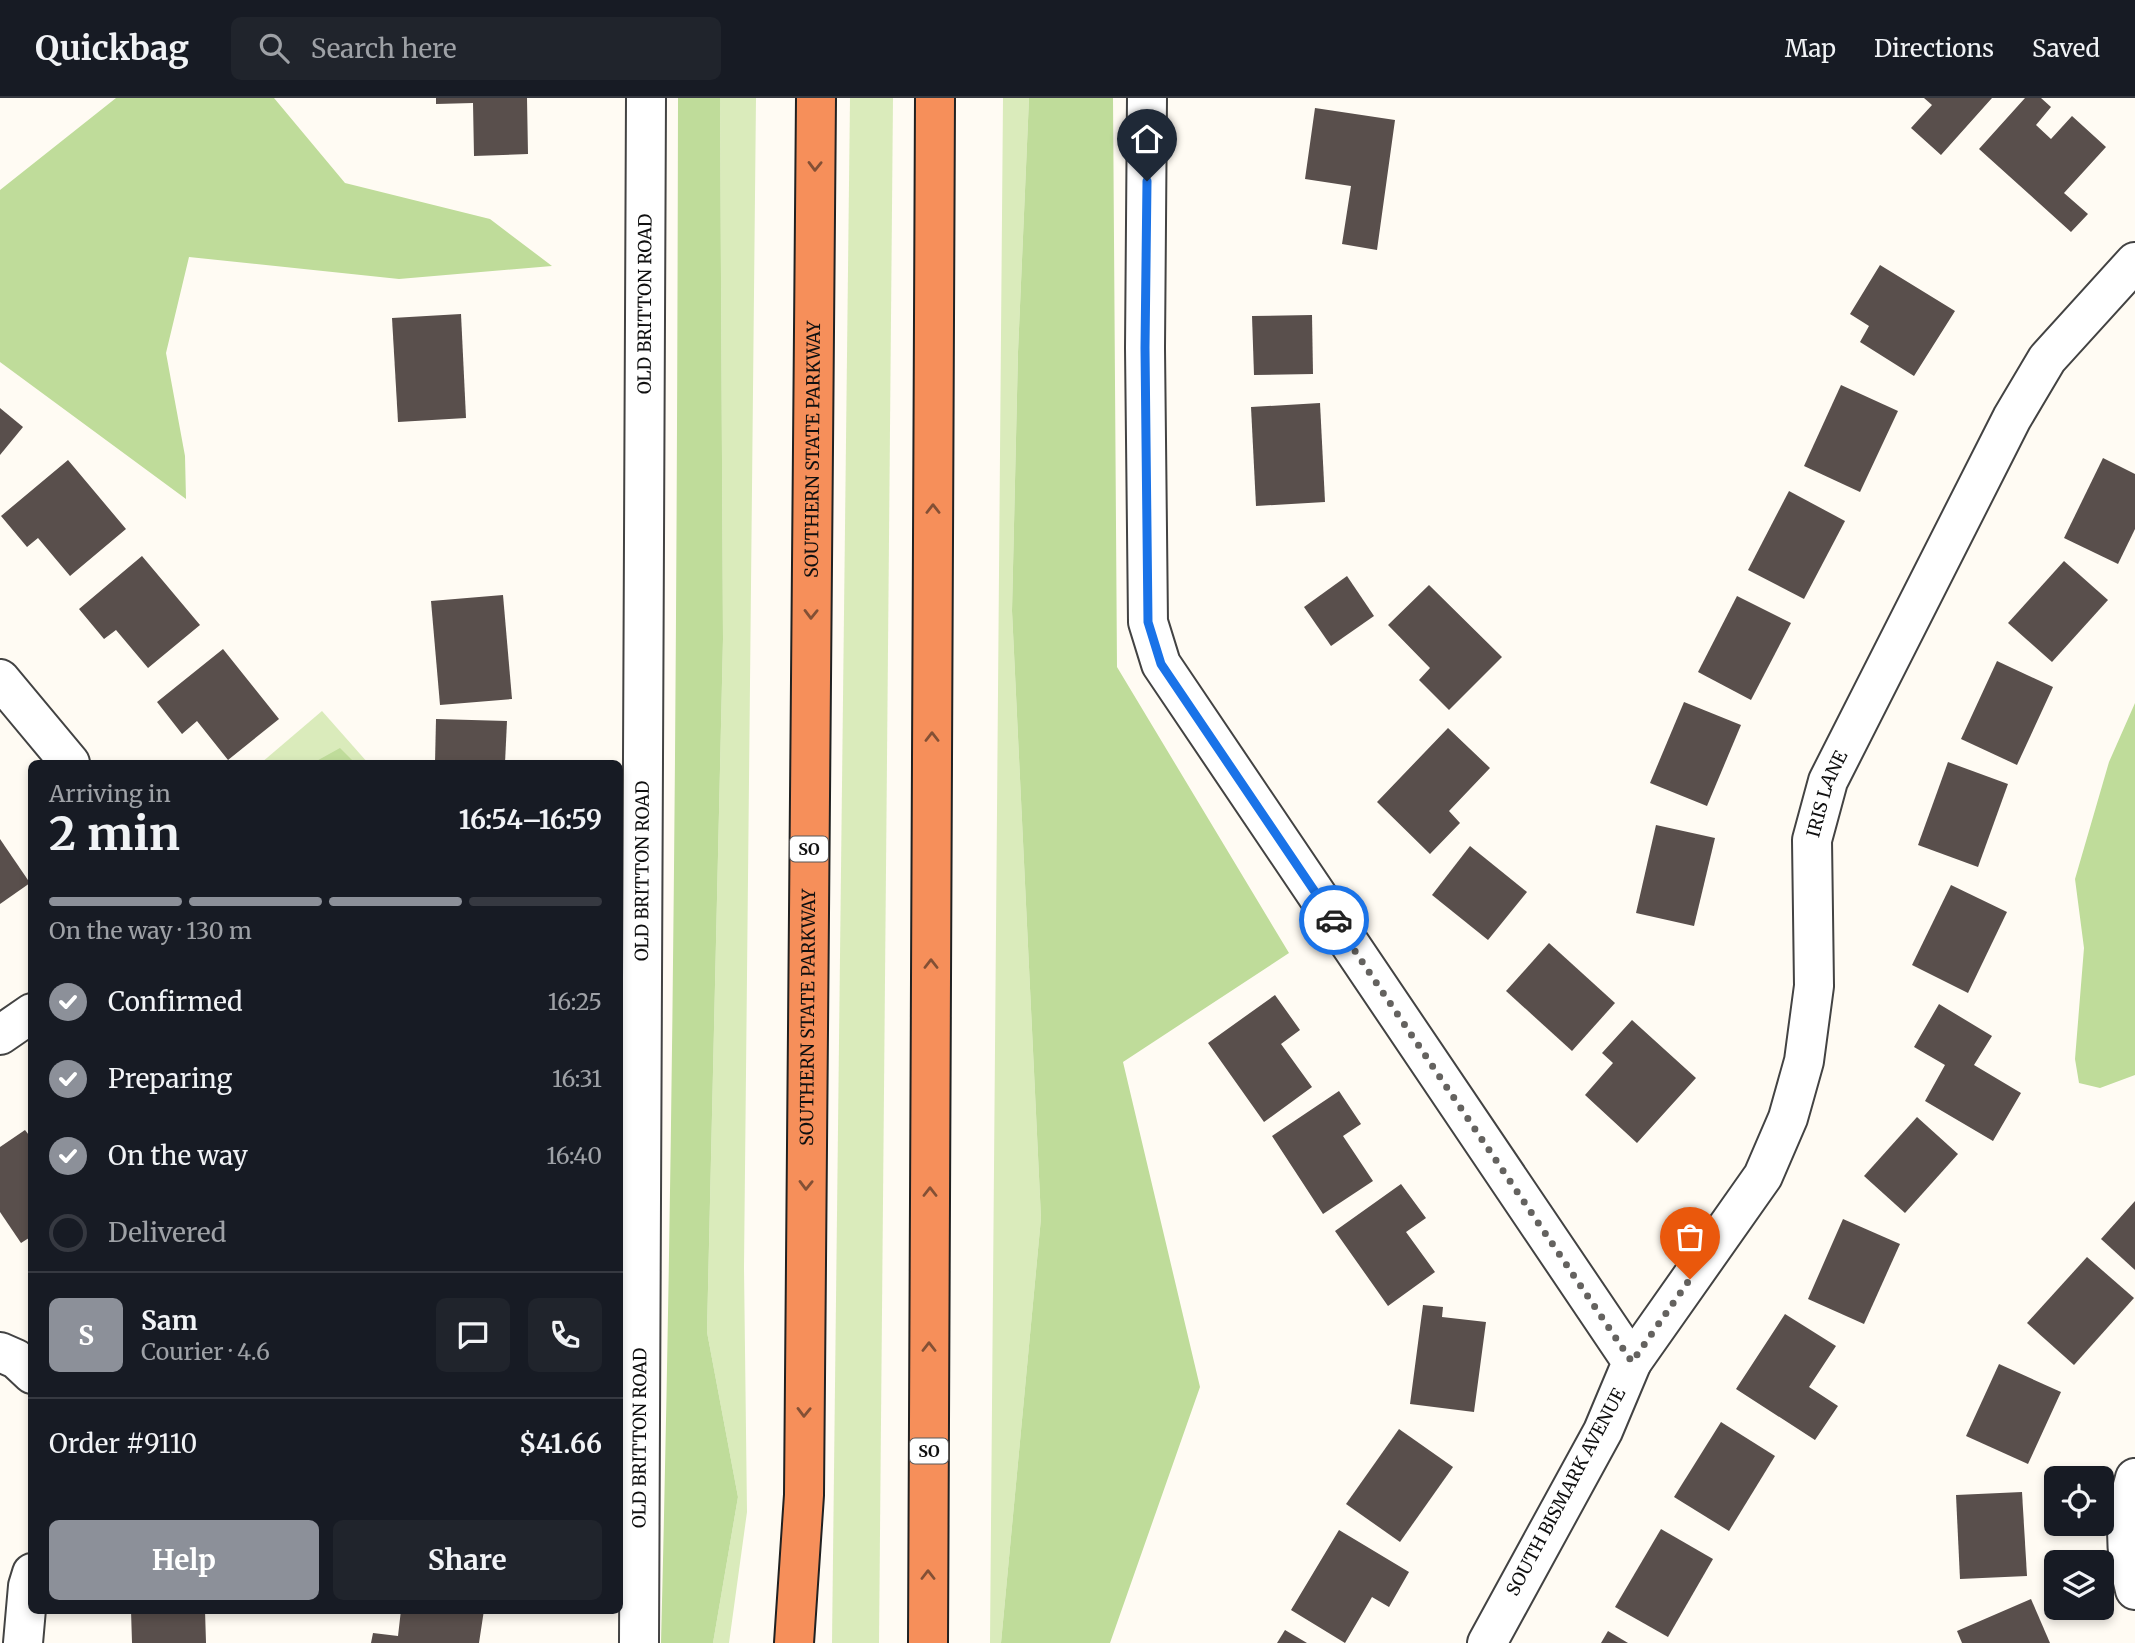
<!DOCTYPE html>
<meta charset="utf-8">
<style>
:root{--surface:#171b24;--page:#20242c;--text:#f1f3f6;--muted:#9ea1a6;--line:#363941;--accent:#8c9099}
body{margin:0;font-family:Merriweather,serif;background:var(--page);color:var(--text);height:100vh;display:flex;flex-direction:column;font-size:26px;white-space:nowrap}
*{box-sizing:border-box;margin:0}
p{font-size:23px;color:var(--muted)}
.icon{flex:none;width:38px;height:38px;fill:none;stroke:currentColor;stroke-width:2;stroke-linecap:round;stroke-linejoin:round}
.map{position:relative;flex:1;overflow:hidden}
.panel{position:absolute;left:28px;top:662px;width:595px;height:854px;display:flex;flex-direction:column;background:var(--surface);border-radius:10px;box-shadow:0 4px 10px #0003}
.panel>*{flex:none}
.buttons{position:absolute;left:2044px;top:1368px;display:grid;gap:14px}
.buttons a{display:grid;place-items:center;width:70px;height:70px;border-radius:10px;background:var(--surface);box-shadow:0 4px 10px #0003;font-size:35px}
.pin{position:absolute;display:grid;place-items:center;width:60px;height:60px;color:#fff;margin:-72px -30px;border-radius:50% 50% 50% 0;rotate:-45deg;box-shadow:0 0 7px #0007}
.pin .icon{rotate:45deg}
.courier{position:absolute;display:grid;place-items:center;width:70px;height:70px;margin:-35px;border:5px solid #1a73e8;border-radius:50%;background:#fff;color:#222;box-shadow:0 2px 9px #0007}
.overview em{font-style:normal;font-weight:700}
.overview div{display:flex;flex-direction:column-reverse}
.overview{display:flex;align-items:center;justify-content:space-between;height:119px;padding:0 21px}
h1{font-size:46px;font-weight:700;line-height:52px}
.bar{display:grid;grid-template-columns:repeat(4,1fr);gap:10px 7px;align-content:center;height:84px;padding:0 21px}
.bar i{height:9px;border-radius:5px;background:var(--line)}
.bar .current{background:var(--accent)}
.bar p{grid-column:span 4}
.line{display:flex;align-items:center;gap:18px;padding:0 21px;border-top:2px solid var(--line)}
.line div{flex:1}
.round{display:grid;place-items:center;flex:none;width:74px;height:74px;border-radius:10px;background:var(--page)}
ol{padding:0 21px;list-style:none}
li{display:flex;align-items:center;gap:21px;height:77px}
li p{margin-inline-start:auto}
li .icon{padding:7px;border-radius:50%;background:var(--accent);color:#fff;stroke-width:4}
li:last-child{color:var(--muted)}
li i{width:38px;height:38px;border:4px solid var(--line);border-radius:50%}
.button{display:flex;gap:14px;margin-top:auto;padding:14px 21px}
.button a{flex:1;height:80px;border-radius:10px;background:var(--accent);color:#fff;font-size:28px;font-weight:700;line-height:80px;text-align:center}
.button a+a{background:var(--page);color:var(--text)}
header{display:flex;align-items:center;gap:42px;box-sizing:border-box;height:98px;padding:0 35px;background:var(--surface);border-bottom:2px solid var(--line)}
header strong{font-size:33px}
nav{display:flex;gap:38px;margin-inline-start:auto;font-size:24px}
.search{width:490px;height:63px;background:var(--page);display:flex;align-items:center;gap:18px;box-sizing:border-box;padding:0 24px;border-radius:10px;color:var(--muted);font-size:26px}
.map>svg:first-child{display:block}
.green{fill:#daebbb}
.forest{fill:#bfdc9a}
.building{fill:#594f4c}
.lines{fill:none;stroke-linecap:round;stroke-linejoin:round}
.minor-casing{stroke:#434343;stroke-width:42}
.highway-casing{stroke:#212121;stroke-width:42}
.minor{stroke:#fff;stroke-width:38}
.highway{stroke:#f68f5a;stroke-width:38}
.oneway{stroke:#835035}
.done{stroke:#64625f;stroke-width:7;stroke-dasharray:0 12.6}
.route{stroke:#1a73e8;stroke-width:9}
.labels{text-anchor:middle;stroke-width:7;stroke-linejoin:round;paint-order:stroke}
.shield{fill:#fff;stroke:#585858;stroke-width:2}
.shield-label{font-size:16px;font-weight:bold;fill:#101010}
.street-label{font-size:18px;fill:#101010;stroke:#fff}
</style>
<header>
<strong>Quickbag</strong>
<div class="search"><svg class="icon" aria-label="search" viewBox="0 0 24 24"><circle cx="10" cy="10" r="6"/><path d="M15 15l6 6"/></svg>Search here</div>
<nav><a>Map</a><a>Directions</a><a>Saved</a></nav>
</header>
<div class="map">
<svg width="2135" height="1545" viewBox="0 0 2135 1545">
<rect width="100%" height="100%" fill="#fffbf3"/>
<g class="green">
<polygon points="720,0 756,0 744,1170 747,1414 729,1545 713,1545 738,1399 707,1234 723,541"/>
<polygon points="850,0 893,0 879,1545 832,1545"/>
<polygon points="1003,0 1029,0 1018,254 1012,513 1041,1120 1001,1545 990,1545"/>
<polygon points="322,613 368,665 261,665"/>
</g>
<g class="forest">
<polygon points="116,0 274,0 345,85 490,121 552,168 399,181 189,159 166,255 185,358 186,401 0,264 0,92"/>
<path d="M678,0H720L723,541L707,1234L738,1399L713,1545H661C674,1030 677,515 678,0Z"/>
<polygon points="1029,0 1113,0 1117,569 1289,855 1123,964 1200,1289 1110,1545 1001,1545 1041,1120 1012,513 1018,254"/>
<polygon points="2135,605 2135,977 2100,990 2079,985 2075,961 2084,850 2075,781 2109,664"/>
<polygon points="340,650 355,665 313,665"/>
</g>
<g class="building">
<polygon points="436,0 527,0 528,56 474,58 473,5 436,6"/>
<polygon points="1924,0 1992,0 1941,57 1911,30 1932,7"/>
<polygon points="2025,0 2041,0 2051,9 2036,27 2051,41 2072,18 2106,49 2064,95 2088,116 2071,134 1979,51"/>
<polygon points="1315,10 1395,22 1377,152 1342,146 1351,88 1305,81"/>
<polygon points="1880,167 1955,213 1914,278 1860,244 1869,228 1850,216"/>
<polygon points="461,216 466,320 398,324 392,220"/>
<polygon points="1312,217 1313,276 1254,277 1252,218"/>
<polygon points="1841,287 1898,313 1860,394 1804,368"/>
<polygon points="1320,305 1325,404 1256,408 1251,309"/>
<polygon points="0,310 23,329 0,357"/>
<polygon points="2103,360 2135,376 2135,431 2118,466 2064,440"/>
<polygon points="68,362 126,431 70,478 38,440 27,449 1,418"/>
<polygon points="1789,393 1845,423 1804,501 1748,472"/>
<polygon points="142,458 200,527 148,570 116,532 104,541 79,511"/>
<polygon points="2064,463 2108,502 2052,564 2008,525"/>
<polygon points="1347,478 1374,518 1331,548 1304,509"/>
<polygon points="1429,487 1502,559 1449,612 1419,582 1430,570 1388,527"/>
<polygon points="503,497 512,601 440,607 431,503"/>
<polygon points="1737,498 1791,525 1751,602 1698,574"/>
<polygon points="223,551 279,621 228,662 197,623 182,636 157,604"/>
<polygon points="1997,563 2053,589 2017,667 1961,641"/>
<polygon points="1684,604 1741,627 1707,708 1650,685"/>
<polygon points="436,621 507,623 505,665 435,665"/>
<polygon points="1448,630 1490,670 1449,713 1460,725 1430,756 1377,704"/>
<polygon points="1948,664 2008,686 1978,769 1918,747"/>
<polygon points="1656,727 1715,740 1694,828 1636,815"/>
<polygon points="0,741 30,785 0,806"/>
<polygon points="1470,748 1527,794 1488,842 1432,797"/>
<polygon points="1951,787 2007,814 1968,895 1912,867"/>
<polygon points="1549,845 1615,905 1572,953 1506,893"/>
<polygon points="1275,897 1300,932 1281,946 1312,989 1264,1024 1208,945"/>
<polygon points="1939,906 1992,938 1974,967 2021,995 1993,1043 1925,1003 1945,967 1914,949"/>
<polygon points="1632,922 1696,980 1637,1045 1585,997 1613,965 1602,955"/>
<polygon points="1339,993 1361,1026 1343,1038 1373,1083 1323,1116 1272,1038"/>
<polygon points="1917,1019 1958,1056 1905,1115 1864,1078"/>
<polygon points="25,1032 32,1041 32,1138 21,1145 0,1114 0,1049"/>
<polygon points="1401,1086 1426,1120 1406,1134 1435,1174 1388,1208 1335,1133"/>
<polygon points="2135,1103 2135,1172 2101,1141"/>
<polygon points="1843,1121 1900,1146 1864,1226 1808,1201"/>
<polygon points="2087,1159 2134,1200 2074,1267 2027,1225"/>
<polygon points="1423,1207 1443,1209 1442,1219 1486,1224 1474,1314 1410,1306"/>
<polygon points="1785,1216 1836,1248 1809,1289 1838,1308 1815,1342 1736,1291"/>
<polygon points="1999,1266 2061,1294 2028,1366 1966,1338"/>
<polygon points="1721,1324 1775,1358 1729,1433 1674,1399"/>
<polygon points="1399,1331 1453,1369 1400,1444 1346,1406"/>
<polygon points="2022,1394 2027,1478 1960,1481 1956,1397"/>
<polygon points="1661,1431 1713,1461 1668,1539 1615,1509"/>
<polygon points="1339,1432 1409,1474 1389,1509 1372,1499 1345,1545 1291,1512"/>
<polygon points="2031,1501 2050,1545 1962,1545 1957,1533"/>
<polygon points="131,1512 205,1512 206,1545 132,1545"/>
<polygon points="401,1512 484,1512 479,1545 371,1545 373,1535 398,1538"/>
<polygon points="1285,1532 1307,1545 1277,1545"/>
<polygon points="1608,1533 1628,1545 1601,1545"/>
</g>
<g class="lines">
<g class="minor-casing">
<g id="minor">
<polyline points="1147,0 1145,250 1148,524 1161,566 1632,1264 1603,1333 1487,1545"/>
<polyline points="0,581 70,665"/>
<polyline points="0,937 32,915"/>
<polyline points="0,1254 16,1261 32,1276"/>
<path id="s1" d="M1632,1264L1763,1078L1788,1020L1804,963L1814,888L1812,742L1828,683L2012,320L2047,261L2135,164"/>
<path d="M2135,1380C2124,1417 2125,1455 2135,1492"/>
<polyline points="23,1545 28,1488 32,1475"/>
<path id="s2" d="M639,1545L646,0"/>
</g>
</g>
<g class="highway-casing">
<g id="highway">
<path id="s3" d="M794,1545L804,1397L816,0"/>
<polyline points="928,1545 935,0"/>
</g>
</g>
<use href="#minor" class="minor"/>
<use href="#highway" class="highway"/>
</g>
<defs><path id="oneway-chevron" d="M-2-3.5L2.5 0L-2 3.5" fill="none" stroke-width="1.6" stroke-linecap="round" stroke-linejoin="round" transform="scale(1.75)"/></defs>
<g class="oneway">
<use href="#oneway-chevron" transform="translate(815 68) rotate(91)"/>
<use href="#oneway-chevron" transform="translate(933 411) rotate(-90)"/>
<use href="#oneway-chevron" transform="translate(811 516) rotate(91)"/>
<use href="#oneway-chevron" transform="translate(932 639) rotate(-90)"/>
<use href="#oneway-chevron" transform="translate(931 866) rotate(-90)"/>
<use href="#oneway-chevron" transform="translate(806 1087) rotate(91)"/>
<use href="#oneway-chevron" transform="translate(930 1094) rotate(-90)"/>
<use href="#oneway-chevron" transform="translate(929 1249) rotate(-90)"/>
<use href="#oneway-chevron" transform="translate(804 1314) rotate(91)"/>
<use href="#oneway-chevron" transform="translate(928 1477) rotate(-90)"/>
</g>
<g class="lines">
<polyline class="done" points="1334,822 1632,1264 1690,1181"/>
<polyline class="route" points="1147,83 1145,250 1148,524 1161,566 1334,822"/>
</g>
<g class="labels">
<g class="shield">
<rect x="790" y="738.5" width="38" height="25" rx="5"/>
<rect x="910" y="1340.5" width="38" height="25" rx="5"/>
</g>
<g class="shield-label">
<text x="809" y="757">SO</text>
<text x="929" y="1359">SO</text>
</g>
<g class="street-label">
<text dy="6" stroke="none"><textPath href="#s2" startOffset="1339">OLD BRITTON ROAD</textPath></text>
<text dy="6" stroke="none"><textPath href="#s3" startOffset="1194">SOUTHERN STATE PARKWAY</textPath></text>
<text dy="6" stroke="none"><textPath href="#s1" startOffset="620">IRIS LANE</textPath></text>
<text dy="6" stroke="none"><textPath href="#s2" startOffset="772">OLD BRITTON ROAD</textPath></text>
<text dy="6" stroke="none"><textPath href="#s3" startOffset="626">SOUTHERN STATE PARKWAY</textPath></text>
<text dy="6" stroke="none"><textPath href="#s2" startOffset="205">OLD BRITTON ROAD</textPath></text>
<text transform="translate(1566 1394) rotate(-62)" y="6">SOUTH BISMARK AVENUE</text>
</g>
</g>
</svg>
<div class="buttons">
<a><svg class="icon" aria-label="locate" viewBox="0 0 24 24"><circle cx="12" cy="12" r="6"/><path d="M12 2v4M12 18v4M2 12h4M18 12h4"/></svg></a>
<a><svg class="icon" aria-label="layers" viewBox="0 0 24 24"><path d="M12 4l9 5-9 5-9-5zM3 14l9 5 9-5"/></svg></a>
</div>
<div class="pin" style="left:1690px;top:1181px;background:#ea580c"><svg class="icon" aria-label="bag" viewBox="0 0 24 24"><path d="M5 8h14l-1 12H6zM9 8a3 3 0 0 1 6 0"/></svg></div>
<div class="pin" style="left:1147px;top:83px;background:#1f2937"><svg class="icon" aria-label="home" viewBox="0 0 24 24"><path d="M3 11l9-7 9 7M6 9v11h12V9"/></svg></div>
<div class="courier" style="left:1334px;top:822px"><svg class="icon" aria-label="car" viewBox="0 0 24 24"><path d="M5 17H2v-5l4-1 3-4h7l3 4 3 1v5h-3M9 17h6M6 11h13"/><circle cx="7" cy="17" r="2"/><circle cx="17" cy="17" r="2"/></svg></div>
<section class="panel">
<div class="overview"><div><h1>2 min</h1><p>Arriving in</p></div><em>16:54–16:59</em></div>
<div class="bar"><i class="current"></i><i class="current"></i><i class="current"></i><i></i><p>On the way · 130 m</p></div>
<ol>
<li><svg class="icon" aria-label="check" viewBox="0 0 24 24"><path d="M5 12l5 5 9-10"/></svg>Confirmed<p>16:25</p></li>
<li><svg class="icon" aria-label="check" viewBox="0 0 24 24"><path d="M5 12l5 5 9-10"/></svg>Preparing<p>16:31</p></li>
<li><svg class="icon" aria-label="check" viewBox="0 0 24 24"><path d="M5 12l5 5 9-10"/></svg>On the way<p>16:40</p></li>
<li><i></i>Delivered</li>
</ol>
<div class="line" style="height:126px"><b class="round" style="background:var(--accent);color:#fff">S</b><div><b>Sam</b><p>Courier · 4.6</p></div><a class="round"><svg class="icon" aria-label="chat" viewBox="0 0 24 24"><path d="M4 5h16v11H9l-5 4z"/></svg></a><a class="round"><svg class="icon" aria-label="phone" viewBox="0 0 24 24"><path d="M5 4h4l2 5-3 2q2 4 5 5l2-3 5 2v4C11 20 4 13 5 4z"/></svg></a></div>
<div class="line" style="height:91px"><div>Order #9110</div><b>$41.66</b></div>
<div class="button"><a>Help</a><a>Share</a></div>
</section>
</div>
